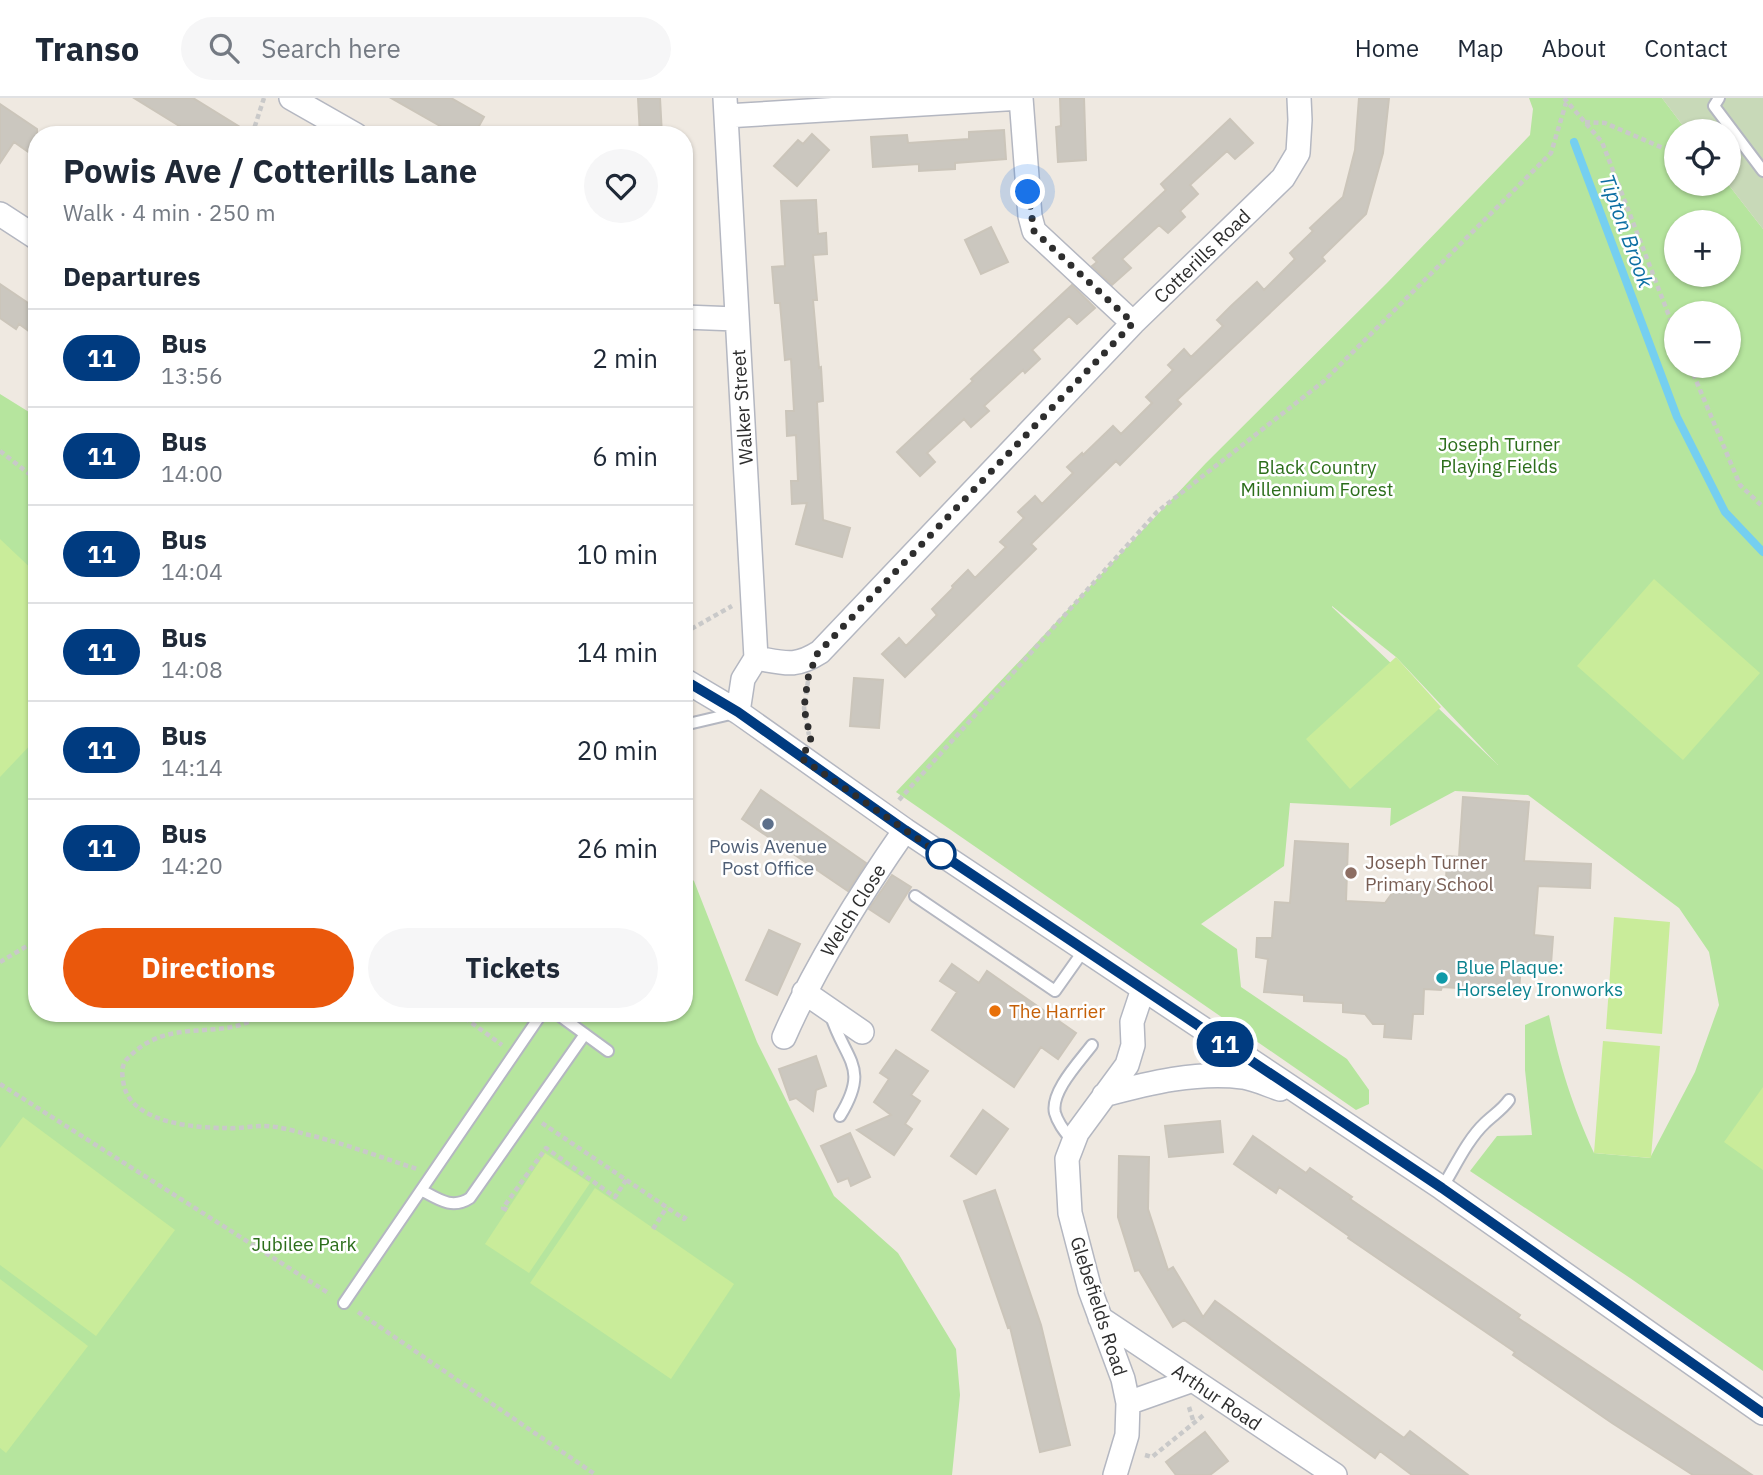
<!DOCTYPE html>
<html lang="en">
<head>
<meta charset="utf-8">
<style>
  :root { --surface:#fff; --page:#f6f6f7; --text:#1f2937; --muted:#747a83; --line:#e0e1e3; --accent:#ea580c }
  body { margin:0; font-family:"IBM Plex Sans",sans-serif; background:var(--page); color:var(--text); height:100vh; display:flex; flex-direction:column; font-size:26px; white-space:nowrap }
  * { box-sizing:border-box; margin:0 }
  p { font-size:23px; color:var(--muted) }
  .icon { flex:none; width:38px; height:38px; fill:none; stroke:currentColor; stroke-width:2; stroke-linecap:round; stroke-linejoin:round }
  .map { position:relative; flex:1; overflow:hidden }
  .drawer { position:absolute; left:28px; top:28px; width:665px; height:896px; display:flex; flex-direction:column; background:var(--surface); border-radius:28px; box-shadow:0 2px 5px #0004 }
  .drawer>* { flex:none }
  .badge { padding:0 14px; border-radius:23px; font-size:24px; line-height:46px }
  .tools { position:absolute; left:1664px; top:21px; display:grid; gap:14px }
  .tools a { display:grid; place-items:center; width:77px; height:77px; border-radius:50%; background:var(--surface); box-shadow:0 2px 5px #0004; font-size:35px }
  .you { position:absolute; width:35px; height:35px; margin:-18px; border:5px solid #fff; border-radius:50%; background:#1a73e8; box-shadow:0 0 0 10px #1a73e833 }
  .map>.badge { position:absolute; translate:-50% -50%; box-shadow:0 0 0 4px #fff }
  h2 { padding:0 35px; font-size:26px; line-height:63px }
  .round { display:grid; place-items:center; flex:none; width:74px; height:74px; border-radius:37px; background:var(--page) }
  .headline { display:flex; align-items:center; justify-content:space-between; height:119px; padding:0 35px }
  h1 { font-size:33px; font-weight:700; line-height:52px }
  .button { display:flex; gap:14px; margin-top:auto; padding:14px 35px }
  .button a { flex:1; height:80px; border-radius:42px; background:var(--accent); color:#fff; font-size:28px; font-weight:700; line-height:80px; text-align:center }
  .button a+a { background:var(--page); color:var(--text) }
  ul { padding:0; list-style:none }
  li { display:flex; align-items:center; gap:21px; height:98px; padding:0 35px; border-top:2px solid var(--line) }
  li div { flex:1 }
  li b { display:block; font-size:26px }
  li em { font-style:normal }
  li .badge { min-width:77px; font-weight:700; text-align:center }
  header { display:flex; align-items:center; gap:42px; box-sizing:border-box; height:98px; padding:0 35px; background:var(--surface); border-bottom:2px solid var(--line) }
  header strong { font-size:33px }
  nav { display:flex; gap:38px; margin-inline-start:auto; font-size:24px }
  .search { width:490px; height:63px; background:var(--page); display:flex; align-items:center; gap:18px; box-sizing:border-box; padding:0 24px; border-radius:38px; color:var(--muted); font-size:26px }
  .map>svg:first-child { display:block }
  .green { fill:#b6e59e; fill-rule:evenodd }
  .cemetery { fill:#c8d9b8 }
  .pitch { fill:#c9ec9a }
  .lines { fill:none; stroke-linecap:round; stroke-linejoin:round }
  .stream { stroke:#75cff0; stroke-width:8 }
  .building { fill:#cbc7bf; stroke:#cbc5ba; stroke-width:2 }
  .lane-casing { stroke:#b4b7c1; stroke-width:14 }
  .street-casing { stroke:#b4b7c1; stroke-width:26 }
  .path { stroke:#c9c9c9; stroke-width:4.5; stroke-dasharray:5 3.5; stroke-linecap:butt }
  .lane { stroke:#fff; stroke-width:10 }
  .street { stroke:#fff; stroke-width:23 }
  .line-casing { stroke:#fff; stroke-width:16 }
  .line { stroke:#003b80; stroke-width:10 }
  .walk { stroke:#2e2e2e; stroke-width:7; stroke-dasharray:0 12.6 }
  .service-dot { fill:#5c6f8a; stroke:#fff; stroke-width:2.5 }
  .stop-dot { fill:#fff; stroke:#003b80; stroke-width:3.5 }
  .education-dot { fill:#8d6e63; stroke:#fff; stroke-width:2.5 }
  .culture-dot { fill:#0f9aa8; stroke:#fff; stroke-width:2.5 }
  .food-dot { fill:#e8710a; stroke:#fff; stroke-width:2.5 }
  .labels { text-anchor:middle; stroke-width:5; stroke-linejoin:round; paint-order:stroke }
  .street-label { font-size:19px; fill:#2e2e2e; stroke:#fff }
  .park-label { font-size:19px; fill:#2c6e1b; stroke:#fff }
  .service-label { font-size:19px; fill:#4e5e75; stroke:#fff }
  .education-label { font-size:19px; fill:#785e54; stroke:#fff; text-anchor:start }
  .culture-label { font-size:19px; fill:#0d838f; stroke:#fff; text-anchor:start }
  .food-label { font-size:19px; fill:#c56008; stroke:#fff; text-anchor:start }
  .water-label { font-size:21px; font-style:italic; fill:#0d6fa3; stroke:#fff }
</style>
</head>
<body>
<header>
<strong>Transo</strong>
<div class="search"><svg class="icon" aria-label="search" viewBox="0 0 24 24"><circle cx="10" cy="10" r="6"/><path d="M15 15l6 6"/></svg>Search here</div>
<nav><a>Home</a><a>Map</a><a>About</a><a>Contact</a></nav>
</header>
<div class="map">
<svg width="1763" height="1377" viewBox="0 0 1763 1377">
  <rect width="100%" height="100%" fill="#efe9e1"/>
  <path class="green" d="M1529 0H1662L1687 33H1676V86H1728L1763 131V1273L1630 1180 1470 1073 1497 1038 1532 1037 1525 972V927L1549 917C1560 968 1572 1007 1594 1055L1650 1060 1695 974 1719 907 1709 854 1679 810 1528 697 1455 693 1390 728 1391 710 1290 705 1284 768 1201 826 1237 851 1241 889 1347 961 1369 992V1006L1356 1012 896 694 1206 365 1387 185 1530 37 1533 11ZM1676 124H1729V177H1676ZM1676 215H1729V268H1676ZM1332 508 1396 559 1498 667 1332 509Z
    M0 296 37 319V915H684V773L694 783 757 944 834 1098 898 1155 956 1251 960 1297 952 1377H0Z"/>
  <path class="cemetery" d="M1662 0H1763V131L1728 86 1729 33H1687Z"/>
  <path class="pitch" d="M0 441 37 476V640L0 679Z
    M1654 481 1760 575 1683 662 1577 568Z
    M1396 559 1441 609 1350 691 1306 641Z
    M1614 819 1670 824 1662 936 1606 931Z
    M1603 943 1660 948 1651 1060 1594 1055Z
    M1763 989V1072L1724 1044Z
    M23 1019 175 1132 96 1238 0 1167V1050Z
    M545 1055 590 1085 529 1175 485 1146Z
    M595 1090 734 1186 671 1281 530 1185Z
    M0 1181 88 1248 6 1355 0 1350Z"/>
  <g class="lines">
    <path class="stream" d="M1574 44 1677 319 1725 414 1763 454"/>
  </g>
  <path class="building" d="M134 0H193L253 37H194Z
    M391 0H451L484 19 474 37H456Z
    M638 0H660L662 37H640Z
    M1060 0H1084L1086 62 1058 64 1056 29 1061 28Z
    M1359 0H1389L1383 55 1366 116 1322 159 1325 163 1177 302 1181 306 1120 367 1116 363 1031 446 1036 451 905 579 882 556 899 540 906 548 937 517 932 511 953 490 952 488 968 472 975 480 1006 449 1000 444 1024 420 1018 414 1035 398 1042 406 1073 375 1067 369 1082 355 1083 357 1113 328 1121 336 1152 305 1146 299 1173 272 1168 267 1184 251 1191 259 1223 228 1217 222 1231 208 1257 184 1264 192 1295 161 1290 155 1313 133 1310 130 1343 99 1355 52Z
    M0 6 37 31V60L14 44 0 65Z
    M1230 21 1253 45 1235 61 1227 53 1190 87 1198 96 1180 113 1185 119 1168 135 1159 127 1122 161 1131 170 1112 187 1092 168 1097 164 1093 160 1166 92 1161 86Z
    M1004 32 1006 61 955 65V71L919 73V66L873 69 871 39 907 37 908 45 969 41V34Z
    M812 36 829 52 797 88 774 68 798 42 803 46Z
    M816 102 818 136 826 135 827 156 813 157 817 202H813L819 270 821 269 823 303 817 304 823 422 850 430 842 459 796 446 807 405 792 406 791 383H798L796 337 787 338 786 313H794L791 261 785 262 780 205H775L772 169 785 168 781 103Z
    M991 129 1008 164 981 176 965 142Z
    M0 186 37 211V239L19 226 16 231 0 220Z
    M1072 187 1095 210 1077 226 1069 218 1032 252 1040 261 1025 275 1023 272 984 308 989 313 971 329 964 321 927 355 935 364 920 378 897 354 973 283 971 281Z
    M854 580 883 582 879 630 850 628Z
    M761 692 866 765 848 793 742 721Z
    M1463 699 1529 704 1524 763 1591 766 1590 790 1538 788 1534 837 1553 839 1551 866 1521 864 1519 894 1442 889 1441 892 1424 891 1423 916H1413L1411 941 1384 939 1385 926H1373L1365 916 1343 914V905L1304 903V897L1264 894 1268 861 1256 859 1257 840H1272L1275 804 1290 805 1295 743 1348 746 1346 803 1385 805 1396 790 1406 782 1446 784 1447 758 1459 759Z
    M892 777 911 789 889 824 869 811Z
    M769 832 800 846 777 897 746 882Z
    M952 866 979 885 987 873 1076 935 1058 961 1041 949 1014 989 932 932 957 894 940 883Z
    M896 952 928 973 911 997 920 1003 905 1026 912 1031 894 1057 857 1032 891 1017 874 1004 889 981 880 975Z
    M816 958 826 988 816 992 813 1013 796 1000 790 1002 779 971Z
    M983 1012 1008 1031 976 1076 951 1058Z
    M1220 1023 1223 1054 1169 1059 1165 1028Z
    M850 1035 870 1079 851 1088 848 1080 838 1084 821 1048Z
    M1253 1038 1306 1075 1310 1070 1352 1099 1350 1101 1520 1217 1518 1220 1752 1377H1693L1612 1325 1513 1257 1515 1254 1348 1140 1349 1138 1279 1089 1276 1095 1234 1066Z
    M1119 1058 1149 1059 1148 1111 1168 1172 1173 1169 1203 1219 1215 1203 1404 1340 1410 1333 1468 1377H1412L1380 1353 1375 1360 1184 1222 1173 1229 1139 1172 1135 1173 1118 1119Z
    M995 1092 1041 1227 1070 1347 1040 1354 1010 1229 1008 1230 964 1103Z
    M1205 1334 1228 1363 1210 1377H1176L1166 1364Z"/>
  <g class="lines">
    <g class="lane-casing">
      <path id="lane" d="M1719 0 1714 8 1763 73
        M684 627 735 615
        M915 798 1055 893 1084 852
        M556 915 608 953
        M831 918C846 964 870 969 840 1018
        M1073 1044C1066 1035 1058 1026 1055 1015 1050 994 1080 963 1092 947
        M1442 1090C1455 1069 1467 1042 1485 1025 1493 1017 1502 1012 1509 1002
        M421 1092C438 1101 452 1112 470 1100L585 936
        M344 1205 542 915"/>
    </g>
    <g class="street-casing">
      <path id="street" d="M291 0 356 37
        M725 0 756 560 743 581 738 614
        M726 18 1021 0 1030 118 1034 133 1133 225
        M0 116 37 140
        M684 219 736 221
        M756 560C785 565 795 570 820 554L1133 225 1283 80 1298 55 1300 22 1299 0
        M684 582 738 614 905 732 1442 1090 1763 1315
        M804 894 862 934
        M784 939C816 866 859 798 905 732
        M1104 997C1149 985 1197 973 1243 979 1255 981 1268 987 1280 991
        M1100 1220 1335 1377
        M1128 1305 1193 1282
        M1115 1377 1127 1337 1128 1305 1123 1281 1090 1192 1070 1115 1067 1061 1077 1035 1127 967 1133 947 1132 924 1143 891"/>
    </g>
    <path class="path" d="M1564 0 1602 44 1676 236
      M1585 24 1605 25 1663 50H1676
      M252 37 264 0
      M1690 268 1740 387 1763 409
      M0 353 37 382
      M684 535 732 508
      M808 583 804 610 809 637
      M899 702 1157 414 1324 283 1551 55 1566 5
      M0 864 37 842
      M263 915C225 946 170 916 129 959 120 967 122 977 124 988 133 1025 195 1030 226 1030 238 1031 251 1028 263 1028 276 1028 292 1032 305 1036 343 1045 380 1059 417 1071
      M458 915 502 947
      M0 986 330 1196
      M542 1025 684 1121 688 1115
      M507 1112 503 1110 546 1050 615 1099 626 1082
      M653 1131 667 1109
      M358 1214 596 1377
      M1189 1309 1194 1325
      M1145 1357 1152 1359 1205 1316"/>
    <use href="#lane" class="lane"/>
    <use href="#street" class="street"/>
  </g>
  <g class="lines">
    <g class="line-casing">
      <path id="line" d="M684 582 738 614 905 732 1442 1090 1763 1315"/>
    </g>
    <use href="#line" class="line"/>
    <path class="walk" d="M941 756 950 763 801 660 811 643 804 610 808 580 817 556 1133 225 1034 133 1028 94"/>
  </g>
  <circle class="service-dot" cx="768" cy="726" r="7"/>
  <circle class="stop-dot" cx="941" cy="756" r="14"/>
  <circle class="education-dot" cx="1351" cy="775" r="7"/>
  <circle class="culture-dot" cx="1442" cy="880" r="7"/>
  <circle class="food-dot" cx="995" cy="913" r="7"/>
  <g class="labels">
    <g class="street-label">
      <text transform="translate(1202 158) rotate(-44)" y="7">Cotterills Road</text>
      <text transform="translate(742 309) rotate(-94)" y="7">Walker Street</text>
      <text transform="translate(853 812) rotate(-58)" y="7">Welch Close</text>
      <text transform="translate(1099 1208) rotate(72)" y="7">Glebefields Road</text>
      <text transform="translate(1217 1299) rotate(34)" y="7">Arthur Road</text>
    </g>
    <g class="park-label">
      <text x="1499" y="353">Joseph Turner<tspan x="1499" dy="22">Playing Fields</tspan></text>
      <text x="1317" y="376">Black Country<tspan x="1317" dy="22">Millennium Forest</tspan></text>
      <text x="304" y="1153">Jubilee Park</text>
    </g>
    <g class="service-label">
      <text x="768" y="755">Powis Avenue<tspan x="768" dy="22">Post Office</tspan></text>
    </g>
    <g class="education-label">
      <text x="1365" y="771">Joseph Turner<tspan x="1365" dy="22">Primary School</tspan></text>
    </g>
    <g class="culture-label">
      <text x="1456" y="876">Blue Plaque:<tspan x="1456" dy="22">Horseley Ironworks</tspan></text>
    </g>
    <g class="food-label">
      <text x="1009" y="920">The Harrier</text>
    </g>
    <g class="water-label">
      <text transform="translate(1626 133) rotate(70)" y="7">Tipton Brook</text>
    </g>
  </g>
</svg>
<div class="tools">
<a><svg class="icon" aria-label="locate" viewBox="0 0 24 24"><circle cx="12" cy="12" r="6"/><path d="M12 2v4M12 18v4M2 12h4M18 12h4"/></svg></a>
<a>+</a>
<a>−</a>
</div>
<div class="you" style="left:1028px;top:94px"></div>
<b class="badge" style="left:1225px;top:946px;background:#003b80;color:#fff">11</b>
<section class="drawer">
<div class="headline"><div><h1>Powis Ave / Cotterills Lane</h1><p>Walk · 4 min · 250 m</p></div><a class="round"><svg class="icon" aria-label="heart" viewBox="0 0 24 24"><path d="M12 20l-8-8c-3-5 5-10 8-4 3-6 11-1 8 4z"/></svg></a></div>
<h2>Departures</h2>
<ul>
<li><span class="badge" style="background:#003b80;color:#fff">11</span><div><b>Bus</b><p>13:56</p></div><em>2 min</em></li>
<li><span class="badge" style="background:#003b80;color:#fff">11</span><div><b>Bus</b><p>14:00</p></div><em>6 min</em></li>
<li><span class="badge" style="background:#003b80;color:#fff">11</span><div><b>Bus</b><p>14:04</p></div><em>10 min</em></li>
<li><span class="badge" style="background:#003b80;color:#fff">11</span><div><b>Bus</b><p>14:08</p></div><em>14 min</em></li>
<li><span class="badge" style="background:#003b80;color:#fff">11</span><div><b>Bus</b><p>14:14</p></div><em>20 min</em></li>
<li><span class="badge" style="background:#003b80;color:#fff">11</span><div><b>Bus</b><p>14:20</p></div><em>26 min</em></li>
</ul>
<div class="button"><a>Directions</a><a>Tickets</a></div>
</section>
</div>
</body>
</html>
